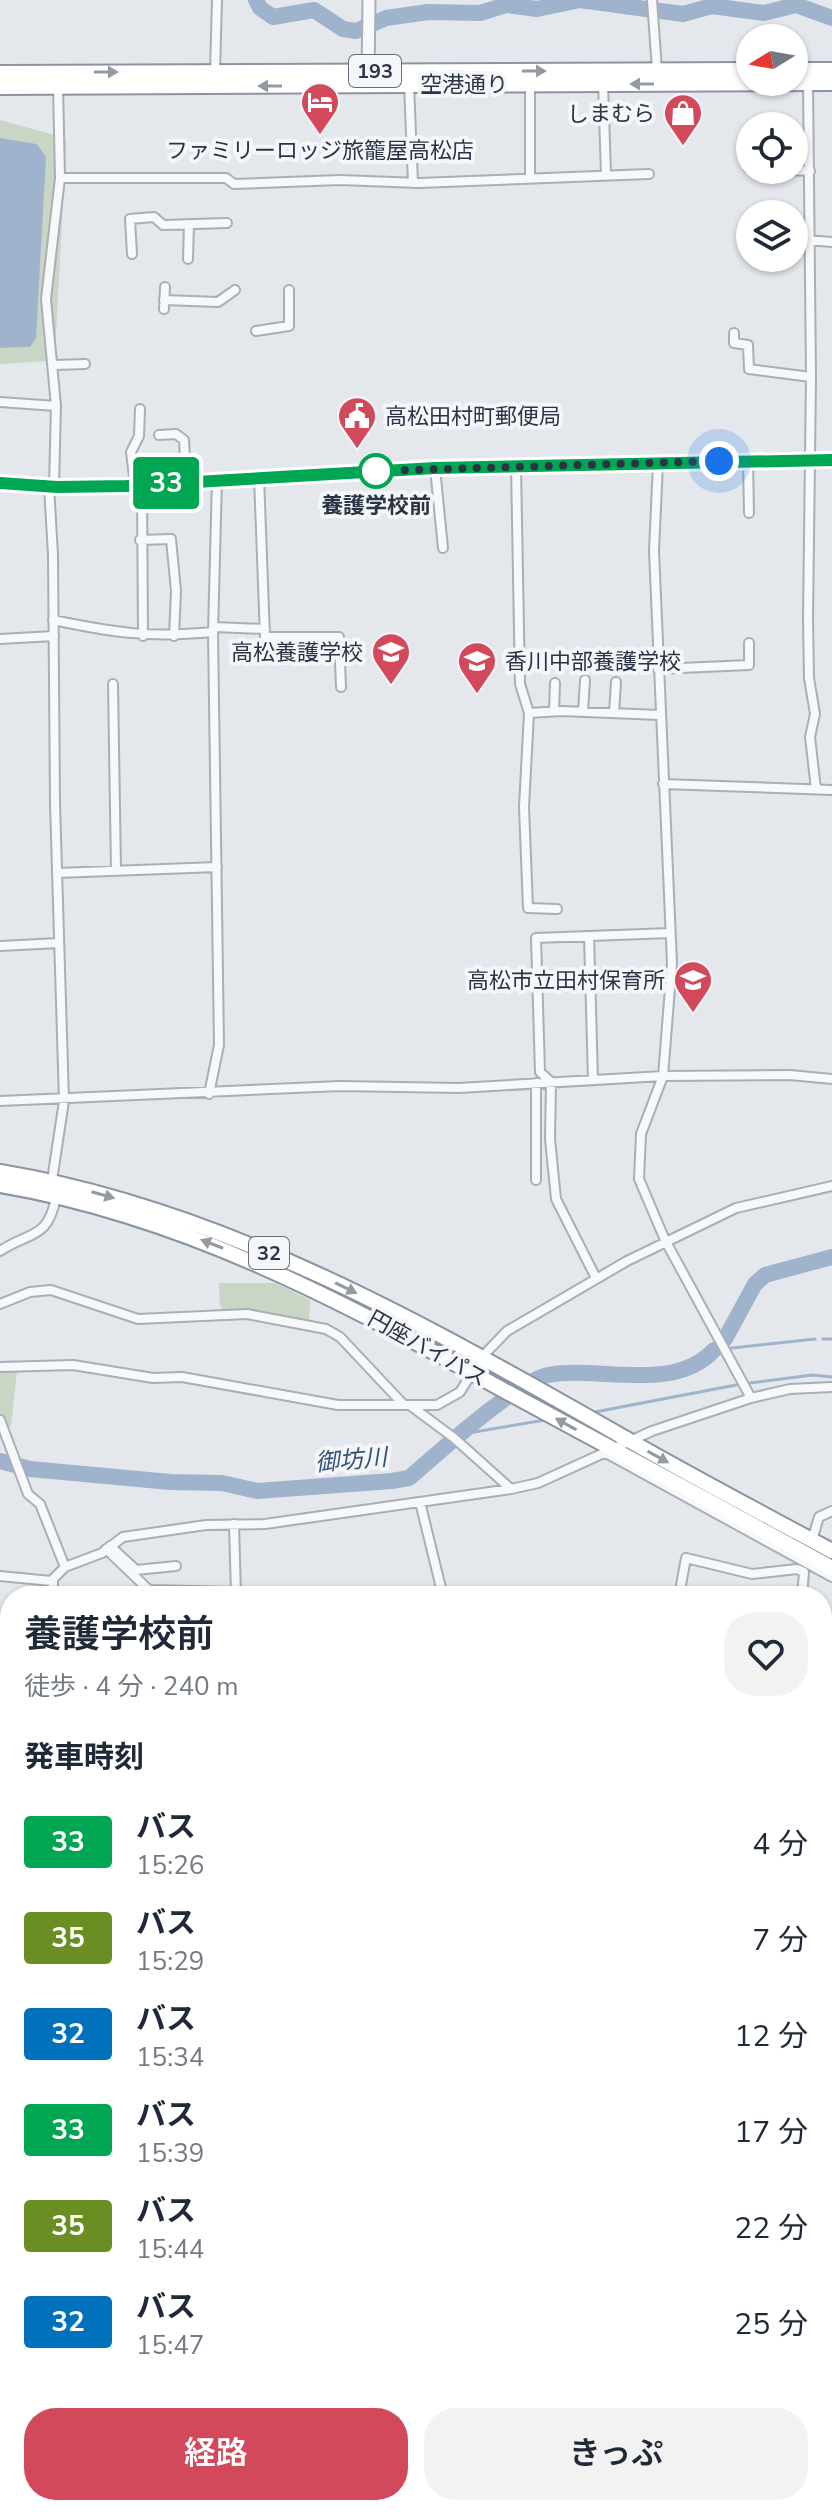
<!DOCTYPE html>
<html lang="ja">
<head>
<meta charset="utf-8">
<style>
  :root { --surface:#fff; --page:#f2f2f3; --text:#1f2937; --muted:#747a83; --accent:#d1495b }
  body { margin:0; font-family:"Nunito Sans","Noto Sans JP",sans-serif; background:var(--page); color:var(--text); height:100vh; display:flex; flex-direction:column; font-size:30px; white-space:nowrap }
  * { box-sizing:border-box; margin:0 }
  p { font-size:26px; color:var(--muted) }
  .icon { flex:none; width:44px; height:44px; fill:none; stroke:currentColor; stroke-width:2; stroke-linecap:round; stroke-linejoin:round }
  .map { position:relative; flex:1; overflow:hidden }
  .details { position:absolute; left:0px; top:1586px; width:832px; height:930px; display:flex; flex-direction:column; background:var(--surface); border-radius:32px 32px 0 0; box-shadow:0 2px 6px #0004 }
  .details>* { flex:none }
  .badge { padding:0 16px; border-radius:6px; font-size:28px; line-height:52px }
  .needle { width:52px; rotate:259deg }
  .buttons { position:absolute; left:736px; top:24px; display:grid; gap:16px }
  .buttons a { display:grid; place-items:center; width:72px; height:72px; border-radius:50%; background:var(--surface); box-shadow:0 2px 6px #0004; font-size:40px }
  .you { position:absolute; width:40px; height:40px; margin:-20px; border:6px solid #fff; border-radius:50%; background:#1a73e8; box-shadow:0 0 0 12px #1a73e833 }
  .map>.badge { position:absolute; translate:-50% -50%; box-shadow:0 0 0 4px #fff }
  h2 { padding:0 24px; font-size:30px; line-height:72px }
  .round { display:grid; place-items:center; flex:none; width:84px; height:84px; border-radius:32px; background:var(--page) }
  .overview { display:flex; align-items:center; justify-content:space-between; height:136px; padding:0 24px }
  h1 { font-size:38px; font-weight:600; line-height:60px }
  .action { display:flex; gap:16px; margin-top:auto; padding:16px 24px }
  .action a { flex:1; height:92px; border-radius:32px; background:var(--accent); color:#fff; font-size:32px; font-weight:600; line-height:92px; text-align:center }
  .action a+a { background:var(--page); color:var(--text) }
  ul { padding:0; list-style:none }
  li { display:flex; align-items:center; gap:24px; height:96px; padding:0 24px }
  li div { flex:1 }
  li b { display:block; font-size:30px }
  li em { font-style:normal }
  li .badge { min-width:88px; font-weight:700; text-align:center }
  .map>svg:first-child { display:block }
  .green { fill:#c9d6c5 }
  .water { fill:#9fb4cc }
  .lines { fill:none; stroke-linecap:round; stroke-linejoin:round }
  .stream { stroke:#9fb4cc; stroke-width:3 }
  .river { stroke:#9fb4cc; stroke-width:16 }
  .minor-casing { stroke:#a9aeb7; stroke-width:12 }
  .tertiary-casing { stroke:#a9aeb7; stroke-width:15 }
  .secondary-casing { stroke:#a9aeb7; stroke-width:16 }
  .trunk-casing { stroke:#8b94a3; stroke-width:18 }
  .motorway-casing { stroke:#8b94a3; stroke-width:20 }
  .minor { stroke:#f7f8fa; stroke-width:8 }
  .tertiary { stroke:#f7f8fa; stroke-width:11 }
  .secondary { stroke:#fff; stroke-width:12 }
  .trunk { stroke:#fff; stroke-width:14 }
  .motorway { stroke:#fff; stroke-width:16 }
  .oneway { fill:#959aa2 }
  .line-casing { stroke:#fff; stroke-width:18 }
  .line { stroke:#00a651; stroke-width:12 }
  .walk { stroke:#2b3445; stroke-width:8; stroke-dasharray:0 14.4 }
  .stop-dot { fill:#fff; stroke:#00a651; stroke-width:4 }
  .labels { text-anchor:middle; stroke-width:8; stroke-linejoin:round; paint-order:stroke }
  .shield { fill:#f4f6f9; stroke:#676e7b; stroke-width:2 }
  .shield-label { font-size:20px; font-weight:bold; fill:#2b3445 }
  .street-label { font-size:22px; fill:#2b3445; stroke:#f4f6f9 }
  .poi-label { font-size:22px; fill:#2b3445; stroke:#f4f6f9; text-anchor:end }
  .stop-label { font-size:22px; font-weight:bold; fill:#2b3445; stroke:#f4f6f9 }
  .water-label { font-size:24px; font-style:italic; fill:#34527a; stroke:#f4f6f9 }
</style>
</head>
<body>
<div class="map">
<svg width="832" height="2515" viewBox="0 0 832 2515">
  <rect width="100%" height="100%" fill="#e4e7ec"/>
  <path class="green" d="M0 120 65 138 66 143 55 354 48 361 0 364V348L30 347 37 144 0 138Z
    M219 1283H275L310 1300 309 1321 260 1311H224L220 1305Z
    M17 1370 11 1427H6L0 1413V1371Z"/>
  <path class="water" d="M0 138 37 144 46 157 36 338 30 347 0 348Z"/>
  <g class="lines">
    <path class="stream" d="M823 1339H832
      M714 1350 815 1339
      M750 1383 812 1375 832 1377
      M595 1412 736 1385
      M462 1434 545 1420
      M6 1851H10"/>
    <path class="river" d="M256 0 260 8 273 17 314 10 343 29 356 31 386 18 428 12 480 13 506 5 537 9 580 0 683 14 712 6 764 13 796 5 832 18
      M725 1339 755 1284 765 1275 832 1257
      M0 1461 30 1469 170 1482 222 1483 257 1491 392 1481 409 1478C436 1455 517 1381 548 1375 598 1365 673 1394 714 1350"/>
    <g class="minor-casing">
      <path id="minor" d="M652 0 657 70
        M215 72 217 0
        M808 83 811 377 808 619 809 678 815 714 810 737 816 789
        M409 84 413 183
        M530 84V177
        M603 84 606 174
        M749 168H750
        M787 170 810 171
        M60 178H226L234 184 340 180 419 183 649 174
        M794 239 832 242
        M132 254 130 219 154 217 163 225 227 223
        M188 259 189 224
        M164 300 218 302 235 290
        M164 309 165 287
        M256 331 289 326V290
        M734 333V343L748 345 749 369 811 377
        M54 365 85 364
        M0 402 56 406
        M159 435 176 434 184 440 186 482
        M748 460 749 513
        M658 463 654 551 672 963 663 1076 641 1134 639 1179 665 1240 751 1398
        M516 466 520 684 529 713 524 807 528 908 557 909
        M435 468 443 548
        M259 477 265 637H339L341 687
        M135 485 131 452 139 436 140 409
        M142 485 143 636
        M49 486 53 555 55 803 64 1101 51 1187
        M54 487 56 406 46 299 60 178 58 85
        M140 540 171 539 176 591 174 636
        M53 620C116 633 149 638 213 632
        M214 627 265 629
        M0 639 54 636
        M658 669 749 665V643
        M113 684 116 870
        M554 711 555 683
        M583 712 585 680
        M529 713 561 711 660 715
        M614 713 616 682
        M663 784 832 790
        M57 873 217 867
        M589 936 593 1080
        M0 946 59 943
        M209 1094 219 1045 213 632 217 480
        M0 1101 340 1086 459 1088 663 1076 790 1075 832 1079
        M536 1180V1083
        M0 1251C30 1231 48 1240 56 1197
        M596 1278 556 1199 550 1139 551 1082 540 1072 536 938 670 933
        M0 1304 30 1292 51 1290 138 1319 247 1314 326 1329 340 1337 403 1404
        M0 1367 73 1365 153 1378 182 1377 338 1405H437L460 1392 481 1358 507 1331 627 1261 736 1208 832 1186
        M411 1406 454 1438 511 1489
        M0 1420 28 1494 40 1504 65 1567
        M604 1452 832 1577
        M420 1502 443 1596
        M234 1524 236 1595
        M812 1540 819 1517 832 1511
        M110 1546 136 1570 176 1566
        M106 1549 149 1590 235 1592
        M0 1576 51 1581 65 1567 102 1553 123 1537 206 1525 265 1524 511 1489 538 1483 652 1431 751 1398 790 1389 832 1387
        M53 1580V1596
        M679 1596 686 1558 752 1574 797 1569 804 1572 802 1596
        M0 1644H10
        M822 1678 832 1673
        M0 1835V1827H10
        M0 1890 10 1893
        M822 1974H832
        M822 2420H832
        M72 2506 78 2515
        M807 2506V2515
        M0 2511 3 2515
        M500 2515 501 2506
        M662 2515V2506"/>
    </g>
    <g class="tertiary-casing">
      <path id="tertiary" d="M368 79 369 0
        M352 2506V2515"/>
    </g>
    <g class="secondary-casing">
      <path id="secondary" d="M0 483 57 487 127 486 435 468 832 460
        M0 2394 10 2404
        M396 2506 437 2515"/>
    </g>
    <g class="trunk-casing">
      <path id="trunk" d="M794 70H832
        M0 73 750 70
        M0 87 832 83
        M0 1172C228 1210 432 1328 630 1441 697 1479 765 1515 832 1551
        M0 1185C185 1216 345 1303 507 1392 615 1450 724 1509 832 1568
        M0 2175 10 2190"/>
    </g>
    <g class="motorway-casing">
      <path id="motorway" d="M0 2136 10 2151
        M0 2161 10 2175
        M238 2506 245 2515
        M254 2506 260 2515"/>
    </g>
    <use href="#minor" class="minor"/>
    <use href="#tertiary" class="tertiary"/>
    <use href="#secondary" class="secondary"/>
    <use href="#trunk" class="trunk"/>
    <use href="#motorway" class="motorway"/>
  </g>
  <defs><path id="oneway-solid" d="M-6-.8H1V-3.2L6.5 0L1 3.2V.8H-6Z" transform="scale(2)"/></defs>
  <g class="oneway">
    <use href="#oneway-solid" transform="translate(534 71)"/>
    <use href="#oneway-solid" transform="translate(106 72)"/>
    <use href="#oneway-solid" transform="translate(642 84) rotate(180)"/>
    <use href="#oneway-solid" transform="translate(270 86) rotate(180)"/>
    <use href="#oneway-solid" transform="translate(103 1195) rotate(16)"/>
    <use href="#oneway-solid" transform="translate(212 1244) rotate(-159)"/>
    <use href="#oneway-solid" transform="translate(346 1288) rotate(26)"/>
    <use href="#oneway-solid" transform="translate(566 1424) rotate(-151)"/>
    <use href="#oneway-solid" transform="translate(658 1457) rotate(29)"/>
  </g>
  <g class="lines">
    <g class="line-casing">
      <path id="line" d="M0 483 57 487 127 486 435 468 832 460"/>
    </g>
    <use href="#line" class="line"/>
    <path class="walk" d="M376 471 719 461"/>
  </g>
  <defs>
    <g id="hotel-pin" transform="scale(2)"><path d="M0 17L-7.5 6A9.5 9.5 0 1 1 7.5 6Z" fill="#d1495b" stroke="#f4f6f9"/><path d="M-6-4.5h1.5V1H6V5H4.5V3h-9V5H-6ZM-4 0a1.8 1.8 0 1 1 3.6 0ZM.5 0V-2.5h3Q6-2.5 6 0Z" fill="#fff"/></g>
    <g id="shop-pin" transform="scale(2)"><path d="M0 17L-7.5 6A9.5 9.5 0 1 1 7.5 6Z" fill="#d1495b" stroke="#f4f6f9"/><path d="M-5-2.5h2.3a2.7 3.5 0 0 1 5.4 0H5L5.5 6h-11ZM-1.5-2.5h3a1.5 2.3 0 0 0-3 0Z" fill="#fff"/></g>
    <g id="civic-pin" transform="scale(2)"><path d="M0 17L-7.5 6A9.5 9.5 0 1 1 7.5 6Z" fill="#d1495b" stroke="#f4f6f9"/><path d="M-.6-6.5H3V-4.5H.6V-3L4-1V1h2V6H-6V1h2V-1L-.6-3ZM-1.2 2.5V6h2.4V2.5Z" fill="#fff"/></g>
    <g id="school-pin" transform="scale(2)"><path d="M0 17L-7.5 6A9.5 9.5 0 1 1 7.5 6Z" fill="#d1495b" stroke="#f4f6f9"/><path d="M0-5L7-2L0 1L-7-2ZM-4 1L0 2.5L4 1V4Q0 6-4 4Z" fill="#fff"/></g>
  </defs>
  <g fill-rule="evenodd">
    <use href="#hotel-pin" x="320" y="102"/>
    <use href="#shop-pin" x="683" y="113"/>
    <use href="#civic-pin" x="357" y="416"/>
    <use href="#school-pin" x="391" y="652"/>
    <use href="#school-pin" x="477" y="661"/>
    <use href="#school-pin" x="693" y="980"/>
  </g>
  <circle class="stop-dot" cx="376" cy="471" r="16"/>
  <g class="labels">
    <g class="shield">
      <rect x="349" y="55" width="52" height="32" rx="6"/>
      <rect x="249" y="1237" width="40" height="32" rx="6"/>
    </g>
    <g class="shield-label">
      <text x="375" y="78">193</text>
      <text x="269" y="1260">32</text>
    </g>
    <g class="street-label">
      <text x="464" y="92">空港通り</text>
      <text transform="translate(428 1348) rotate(29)" y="8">円座バイパス</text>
    </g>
    <g class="poi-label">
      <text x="655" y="121">しまむら</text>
      <text x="320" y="158" text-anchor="middle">ファミリーロッジ旅籠屋高松店</text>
      <text x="385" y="424" text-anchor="start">高松田村町郵便局</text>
      <text x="363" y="660">高松養護学校</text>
      <text x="505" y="669" text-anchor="start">香川中部養護学校</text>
      <text x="665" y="988">高松市立田村保育所</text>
    </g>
    <g class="stop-label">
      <text x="376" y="513">養護学校前</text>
    </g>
    <g class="water-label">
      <text transform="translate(351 1460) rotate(-5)" y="8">御坊川</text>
    </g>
  </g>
</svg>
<div class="buttons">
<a><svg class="needle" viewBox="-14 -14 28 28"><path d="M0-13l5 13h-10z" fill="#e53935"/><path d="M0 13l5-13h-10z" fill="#747a83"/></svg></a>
<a><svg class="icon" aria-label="locate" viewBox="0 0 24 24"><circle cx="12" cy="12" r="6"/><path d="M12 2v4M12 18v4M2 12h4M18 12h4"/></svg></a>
<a><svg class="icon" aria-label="layers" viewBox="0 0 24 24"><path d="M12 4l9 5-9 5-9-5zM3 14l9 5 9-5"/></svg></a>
</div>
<div class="you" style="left:719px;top:461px"></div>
<b class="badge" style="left:166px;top:483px;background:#00a651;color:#fff">33</b>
<section class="details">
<div class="overview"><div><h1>養護学校前</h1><p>徒歩 · 4 分 · 240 m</p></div><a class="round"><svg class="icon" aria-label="heart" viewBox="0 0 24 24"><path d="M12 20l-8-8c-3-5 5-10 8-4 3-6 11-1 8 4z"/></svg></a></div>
<h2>発車時刻</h2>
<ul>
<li><span class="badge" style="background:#00a651;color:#fff">33</span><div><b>バス</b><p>15:26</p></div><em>4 分</em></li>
<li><span class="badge" style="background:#6b8e23;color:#fff">35</span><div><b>バス</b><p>15:29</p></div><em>7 分</em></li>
<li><span class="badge" style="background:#0072bc;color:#fff">32</span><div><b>バス</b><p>15:34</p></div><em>12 分</em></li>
<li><span class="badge" style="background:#00a651;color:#fff">33</span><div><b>バス</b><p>15:39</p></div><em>17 分</em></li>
<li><span class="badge" style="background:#6b8e23;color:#fff">35</span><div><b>バス</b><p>15:44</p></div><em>22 分</em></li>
<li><span class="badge" style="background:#0072bc;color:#fff">32</span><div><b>バス</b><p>15:47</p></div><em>25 分</em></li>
</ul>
<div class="action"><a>経路</a><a>きっぷ</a></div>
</section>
</div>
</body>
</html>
